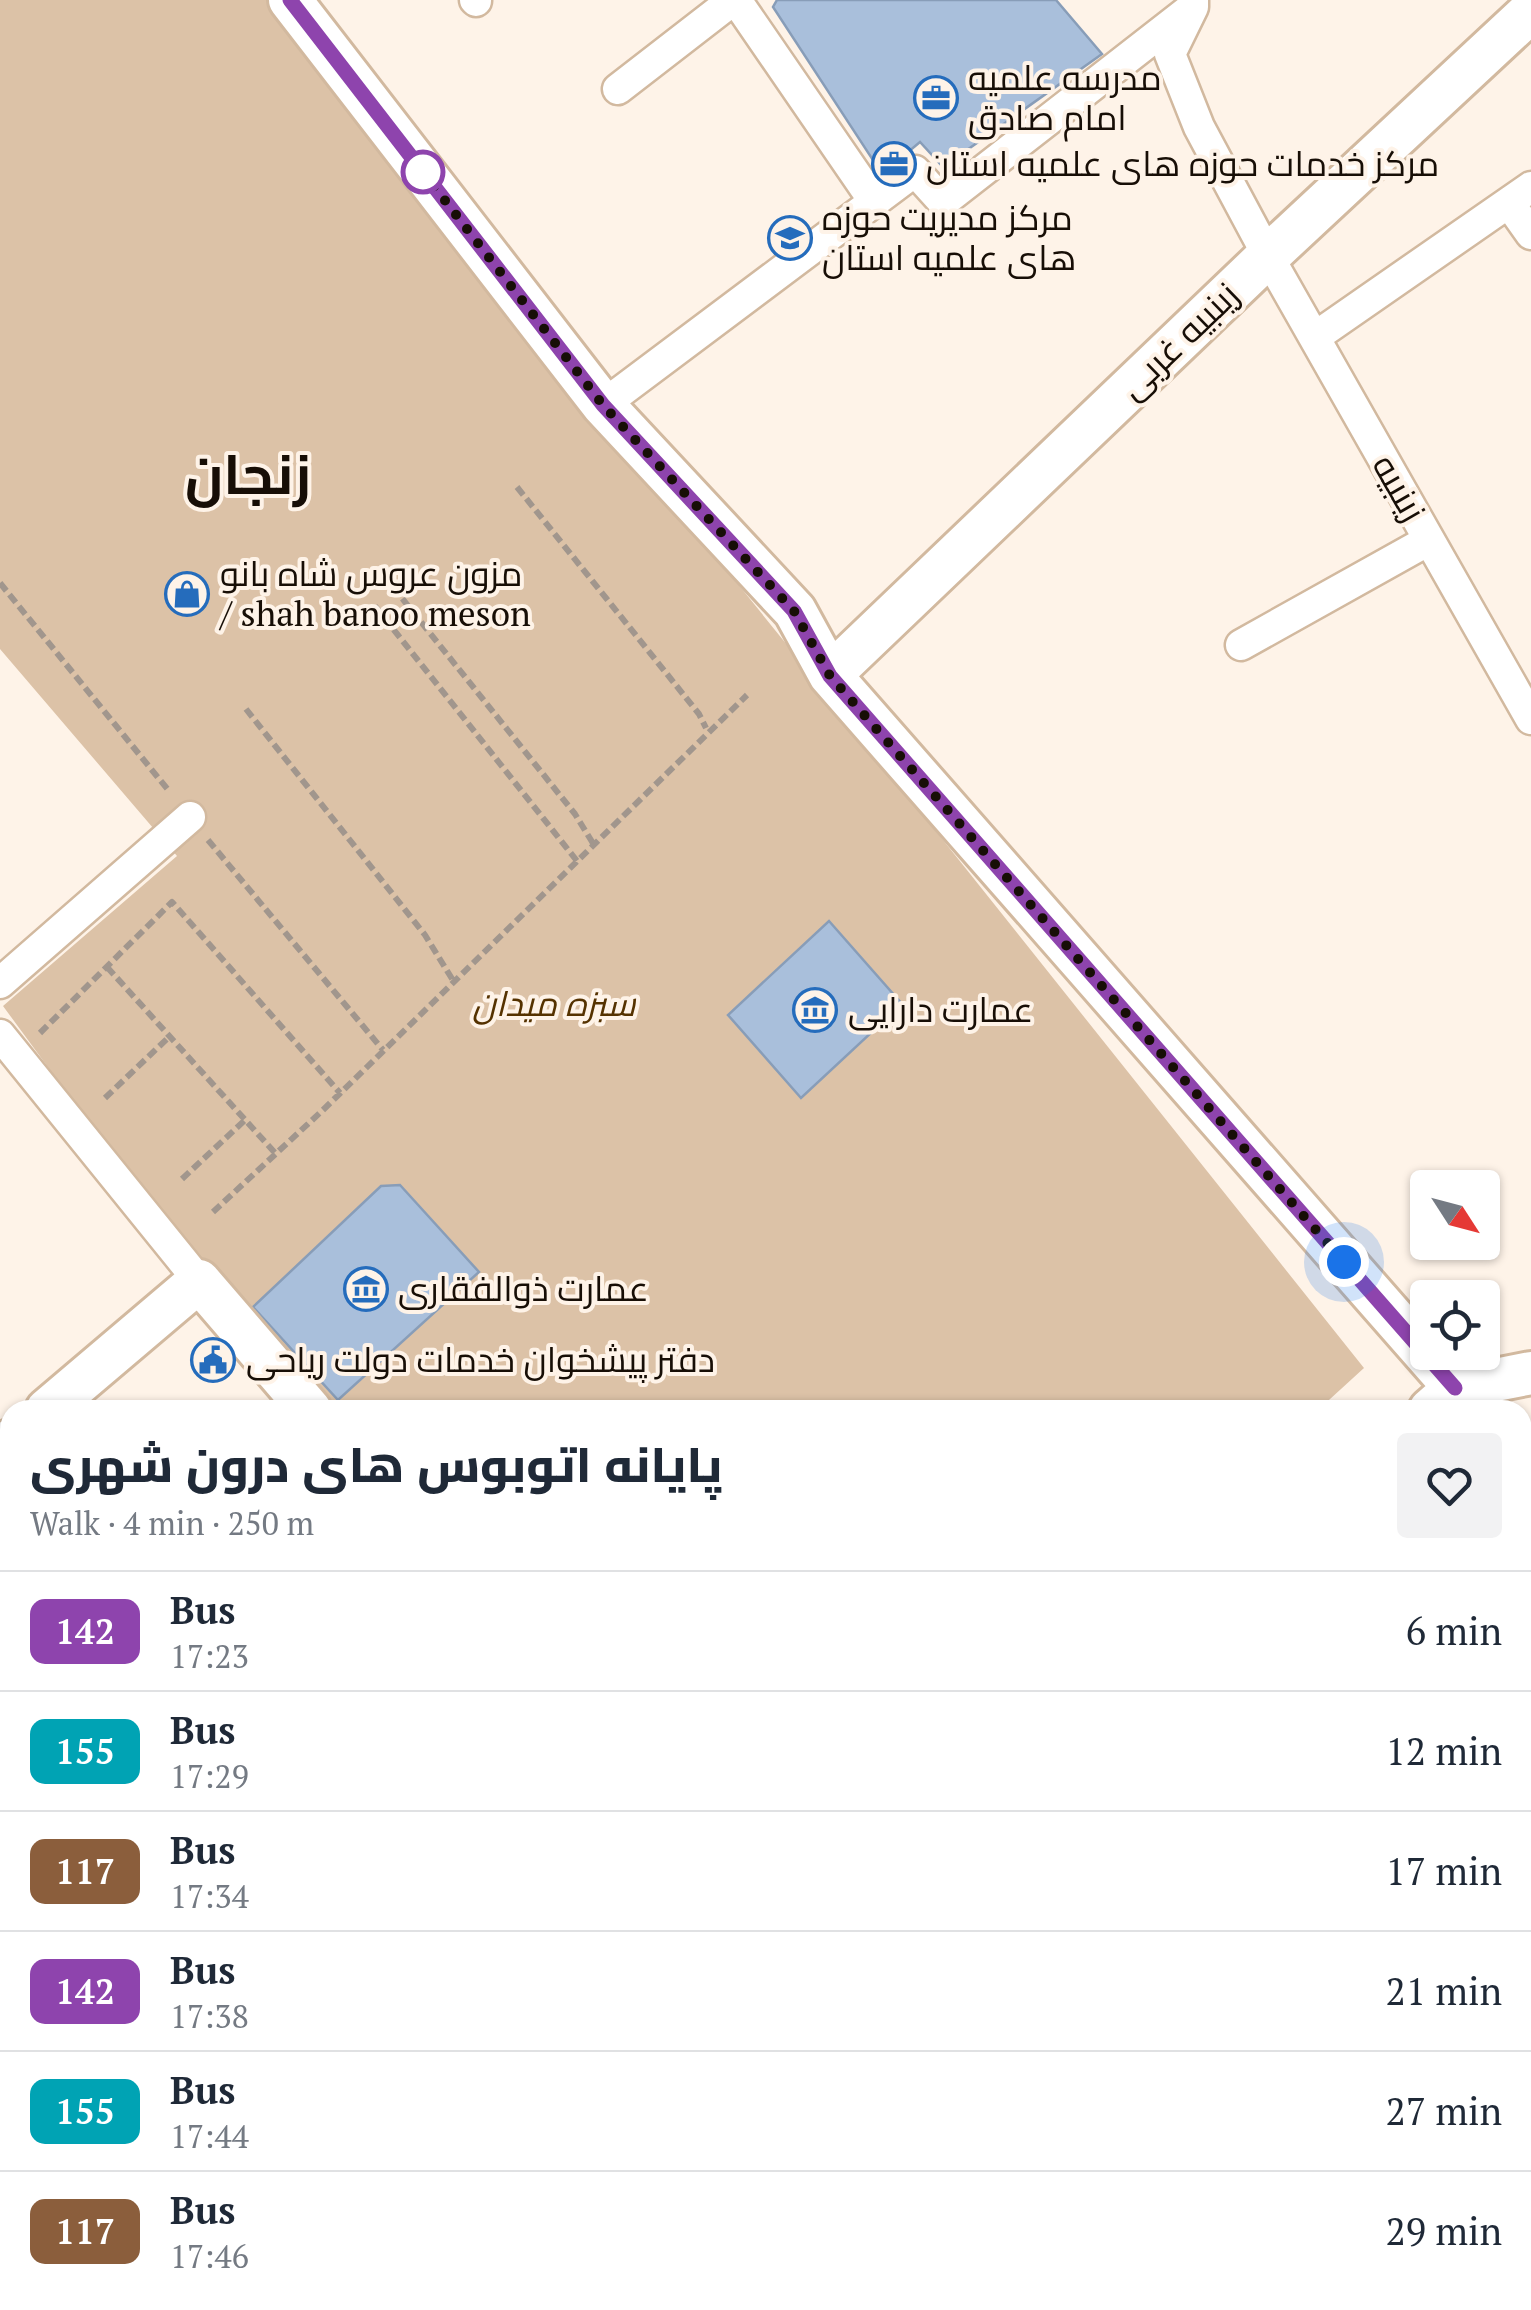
<!DOCTYPE html>
<html lang="en">
<head>
<meta charset="utf-8">
<style>
  :root { --surface:#fff; --page:#f2f2f3; --text:#1f2937; --muted:#747a83; --line:#e0e1e3 }
  body { margin:0; font-family:"PT Serif",Cairo,serif; background:var(--page); color:var(--text); height:100vh; display:flex; flex-direction:column; font-size:38px; white-space:nowrap }
  * { box-sizing:border-box; margin:0 }
  p { font-size:32px; color:var(--muted) }
  .icon { flex:none; width:55px; height:55px; fill:none; stroke:currentColor; stroke-width:2; stroke-linecap:round; stroke-linejoin:round }
  .map { position:relative; flex:1; overflow:hidden }
  .details { position:absolute; left:0px; top:1400px; width:1532px; height:910px; display:flex; flex-direction:column; background:var(--surface); border-radius:30px 30px 0 0; box-shadow:0 2px 8px #0004 }
  .details>* { flex:none }
  .badge { padding:0 20px; border-radius:15px; font-size:35px; line-height:65px }
  .needle { width:65px; rotate:126deg }
  .tools { position:absolute; left:1410px; top:1170px; display:grid; gap:20px }
  .tools a { display:grid; place-items:center; width:90px; height:90px; border-radius:10px; background:var(--surface); box-shadow:0 2px 8px #0004; font-size:50px }
  .you { position:absolute; width:50px; height:50px; margin:-25px; border:8px solid #fff; border-radius:50%; background:#1a73e8; box-shadow:0 0 0 15px #1a73e833 }
  .map>.badge { position:absolute; translate:-50% -50%; box-shadow:0 0 0 5px #fff }
  .round { display:grid; place-items:center; flex:none; width:105px; height:105px; border-radius:10px; background:var(--page) }
  .overview { display:flex; align-items:center; justify-content:space-between; height:170px; padding:0 30px }
  h1 { font-size:48px; font-weight:800; line-height:75px }
  ul { padding:0; list-style:none }
  li { display:flex; align-items:center; gap:30px; height:120px; padding:0 30px; border-top:2px solid var(--line) }
  li div { flex:1 }
  li b { display:block; font-size:38px }
  li em { font-style:normal }
  li .badge { min-width:110px; font-weight:700; text-align:center }
  .map>svg:first-child { display:block }
  .green { fill:#dcc2a7 }
  .building { fill:#a9bfdb; stroke:#889db8; stroke-width:2.5 }
  .lines { fill:none; stroke-linecap:round; stroke-linejoin:round }
  .street-casing { stroke:#d2b99f; stroke-width:35 }
  .secondary-casing { stroke:#d2b99f; stroke-width:48 }
  .path { stroke:#a1968d; stroke-width:6; stroke-dasharray:10 5; stroke-linecap:butt }
  .street { stroke:#fff; stroke-width:30 }
  .secondary { stroke:#fff; stroke-width:42 }
  .line-casing { stroke:#fff; stroke-width:22 }
  .line { stroke:#8e44ad; stroke-width:15 }
  .walk { stroke:#170e06; stroke-width:10; stroke-dasharray:0 18 }
  .stop-dot { fill:#fff; stroke:#8e44ad; stroke-width:5 }
  .labels { text-anchor:middle; stroke-width:8; stroke-linejoin:round; paint-order:stroke }
  .poi-label { font-size:35px; fill:#170e06; stroke:#fef3e8; text-anchor:start }
  .street-label { font-size:35px; fill:#170e06; stroke:#fef3e8 }
  .park-label { font-size:35px; font-style:italic; fill:#553200; stroke:#fef3e8 }
  .town-label { font-size:55px; font-weight:bold; fill:#170e06; stroke:#fef3e8 }
</style>
</head>
<body>
<div class="map">
<svg width="1531" height="2310" viewBox="0 0 1531 2310">
  <rect width="100%" height="100%" fill="#fef3e8"/>
  <path class="green" d="M0 0H266L813 677 1364 1368 1318 1410H321L211 1289 3 1006 177 856 0 649Z"/>
  <path class="building" d="M777 0H1056L1102 54 943 167 920 142 882 174 773 7Z
    M829 921 902 1004 801 1098 728 1015Z
    M400 1185 479 1272 338 1400 253 1307 381 1186Z"/>
  <g class="lines">
    <g class="street-casing">
      <path id="street" d="M475 0 476 1
        M736 0 874 201
        M1193 0V7L1170 54 1199 127 1268 256 1531 719
        M618 89 733 0
        M1509 203 1531 234
        M1315 337 1531 187
        M603 405 915 171 943 202 1188 11
        M1241 645 1429 540
        M0 983 190 817
        M0 1035 199 1281
        M1522 1474 1531 1485
        M0 1521 10 1533
        M0 2056 10 2069
        M1522 2182 1531 2176
        M184 2300 191 2310
        M462 2300 468 2310
        M1066 2300 1075 2310
        M1149 2310 1163 2300
        M1322 2310 1337 2300"/>
    </g>
    <g class="secondary-casing">
      <path id="secondary" d="M290 0 603 405 795 611 830 675 1455 1388
        M830 675 1268 256 1531 11
        M47 1410 199 1281 310 1410
        M1430 1410 1455 1388 1531 1373
        M0 1450 10 1441
        M1351 2300 1358 2310
        M310 2310 324 2300"/>
    </g>
    <path class="path" d="M517 487 699 714 706 728
      M0 583 169 791
      M393 587 575 814 594 845
      M375 606 577 861
      M246 709 425 935 454 982
      M208 840 383 1050
      M107 967 276 1154
      M40 1033 172 902 340 1093
      M105 1098 170 1036
      M182 1179 245 1120
      M213 1212 323 1110 747 695"/>
    <use href="#street" class="street"/>
    <use href="#secondary" class="secondary"/>
  </g>
  <g class="lines">
    <g class="line-casing">
      <path id="line" d="M290 0 603 405 794 611 830 676 1455 1388"/>
    </g>
    <use href="#line" class="line"/>
    <path class="walk" d="M423 172 603 405 794 611 830 676 1344 1262"/>
  </g>
  <defs>
    <g id="office-ring" transform="scale(2.25)"><circle r="9.5" fill="#fef3e8" stroke="#256cbc" stroke-width="1.5"/><path d="M-6-3h4V-5.5h4V-3h4V5H-6ZM-1-4.5V-3h2v-1.5ZM-6 0V1H6V0Z" fill="#256cbc"/></g>
    <g id="university-ring" transform="scale(2.25)"><circle r="9.5" fill="#fef3e8" stroke="#256cbc" stroke-width="1.5"/><path d="M0-5L7-2L0 1L-7-2ZM-4 1L0 2.5L4 1V4Q0 6-4 4Z" fill="#256cbc"/></g>
    <g id="shop-ring" transform="scale(2.25)"><circle r="9.5" fill="#fef3e8" stroke="#256cbc" stroke-width="1.5"/><path d="M-5-2.5h2.3a2.7 3.5 0 0 1 5.4 0H5L5.5 6h-11ZM-1.5-2.5h3a1.5 2.3 0 0 0-3 0Z" fill="#256cbc"/></g>
    <g id="museum-ring" transform="scale(2.25)"><circle r="9.5" fill="#fef3e8" stroke="#256cbc" stroke-width="1.5"/><path d="M0-6L6-3V-2H-6V-3ZM-5-1h2V3h-2ZM-1-1h2V3h-2ZM3-1h2V3H3ZM-6 4H6V6H-6Z" fill="#256cbc"/></g>
    <g id="civic-ring" transform="scale(2.25)"><circle r="9.5" fill="#fef3e8" stroke="#256cbc" stroke-width="1.5"/><path d="M-.6-6.5H3V-4.5H.6V-3L4-1V1h2V6H-6V1h2V-1L-.6-3ZM-1.2 2.5V6h2.4V2.5Z" fill="#256cbc"/></g>
  </defs>
  <g fill-rule="evenodd">
    <use href="#office-ring" x="936" y="98"/>
    <use href="#office-ring" x="894" y="164"/>
    <use href="#university-ring" x="790" y="238"/>
    <use href="#shop-ring" x="187" y="594"/>
    <use href="#museum-ring" x="815" y="1010"/>
    <use href="#museum-ring" x="366" y="1289"/>
    <use href="#civic-ring" x="213" y="1360"/>
  </g>
  <circle class="stop-dot" cx="423" cy="172" r="20"/>
  <g class="labels">
    <g class="poi-label">
      <text x="968" y="90">مدرسه علمیه<tspan x="968" dy="40">امام صادق</tspan></text>
      <text x="926" y="176">مرکز خدمات حوزه های علمیه استان</text>
      <text x="822" y="230">مرکز مدیریت حوزه<tspan x="822" dy="40">های علمیه استان</tspan></text>
      <text x="220" y="586">مزون عروس شاه بانو<tspan x="220" dy="40">/ shah banoo meson</tspan></text>
      <text x="848" y="1022">عمارت دارایی</text>
      <text x="398" y="1301">عمارت ذوالفقاری</text>
      <text x="246" y="1372">دفتر پیشخوان خدمات دولت ریاحی</text>
    </g>
    <g class="street-label">
      <text transform="translate(1179 341) rotate(-44)" y="12">زینبیه غربی</text>
      <text transform="translate(1399 488) rotate(60)" y="12">زینبیه</text>
    </g>
    <g class="park-label">
      <text x="554" y="1016">سبزه میدان</text>
    </g>
    <g class="town-label">
      <text x="248" y="494">زنجان</text>
    </g>
  </g>
</svg>
<div class="tools">
<a><svg class="needle" viewBox="-14 -14 28 28"><path d="M0-13l5 13h-10z" fill="#e53935"/><path d="M0 13l5-13h-10z" fill="#747a83"/></svg></a>
<a><svg class="icon" aria-label="locate" viewBox="0 0 24 24"><circle cx="12" cy="12" r="6"/><path d="M12 2v4M12 18v4M2 12h4M18 12h4"/></svg></a>
</div>
<div class="you" style="left:1344px;top:1262px"></div>
<section class="details">
<div class="overview"><div><h1>پایانه اتوبوس های درون شهری</h1><p>Walk · 4 min · 250 m</p></div><a class="round"><svg class="icon" aria-label="heart" viewBox="0 0 24 24"><path d="M12 20l-8-8c-3-5 5-10 8-4 3-6 11-1 8 4z"/></svg></a></div>
<ul>
<li><span class="badge" style="background:#8e44ad;color:#fff">142</span><div><b>Bus</b><p>17:23</p></div><em>6 min</em></li>
<li><span class="badge" style="background:#00a3b4;color:#fff">155</span><div><b>Bus</b><p>17:29</p></div><em>12 min</em></li>
<li><span class="badge" style="background:#8b5e3c;color:#fff">117</span><div><b>Bus</b><p>17:34</p></div><em>17 min</em></li>
<li><span class="badge" style="background:#8e44ad;color:#fff">142</span><div><b>Bus</b><p>17:38</p></div><em>21 min</em></li>
<li><span class="badge" style="background:#00a3b4;color:#fff">155</span><div><b>Bus</b><p>17:44</p></div><em>27 min</em></li>
<li><span class="badge" style="background:#8b5e3c;color:#fff">117</span><div><b>Bus</b><p>17:46</p></div><em>29 min</em></li>
</ul>
</section>
</div>
</body>
</html>
